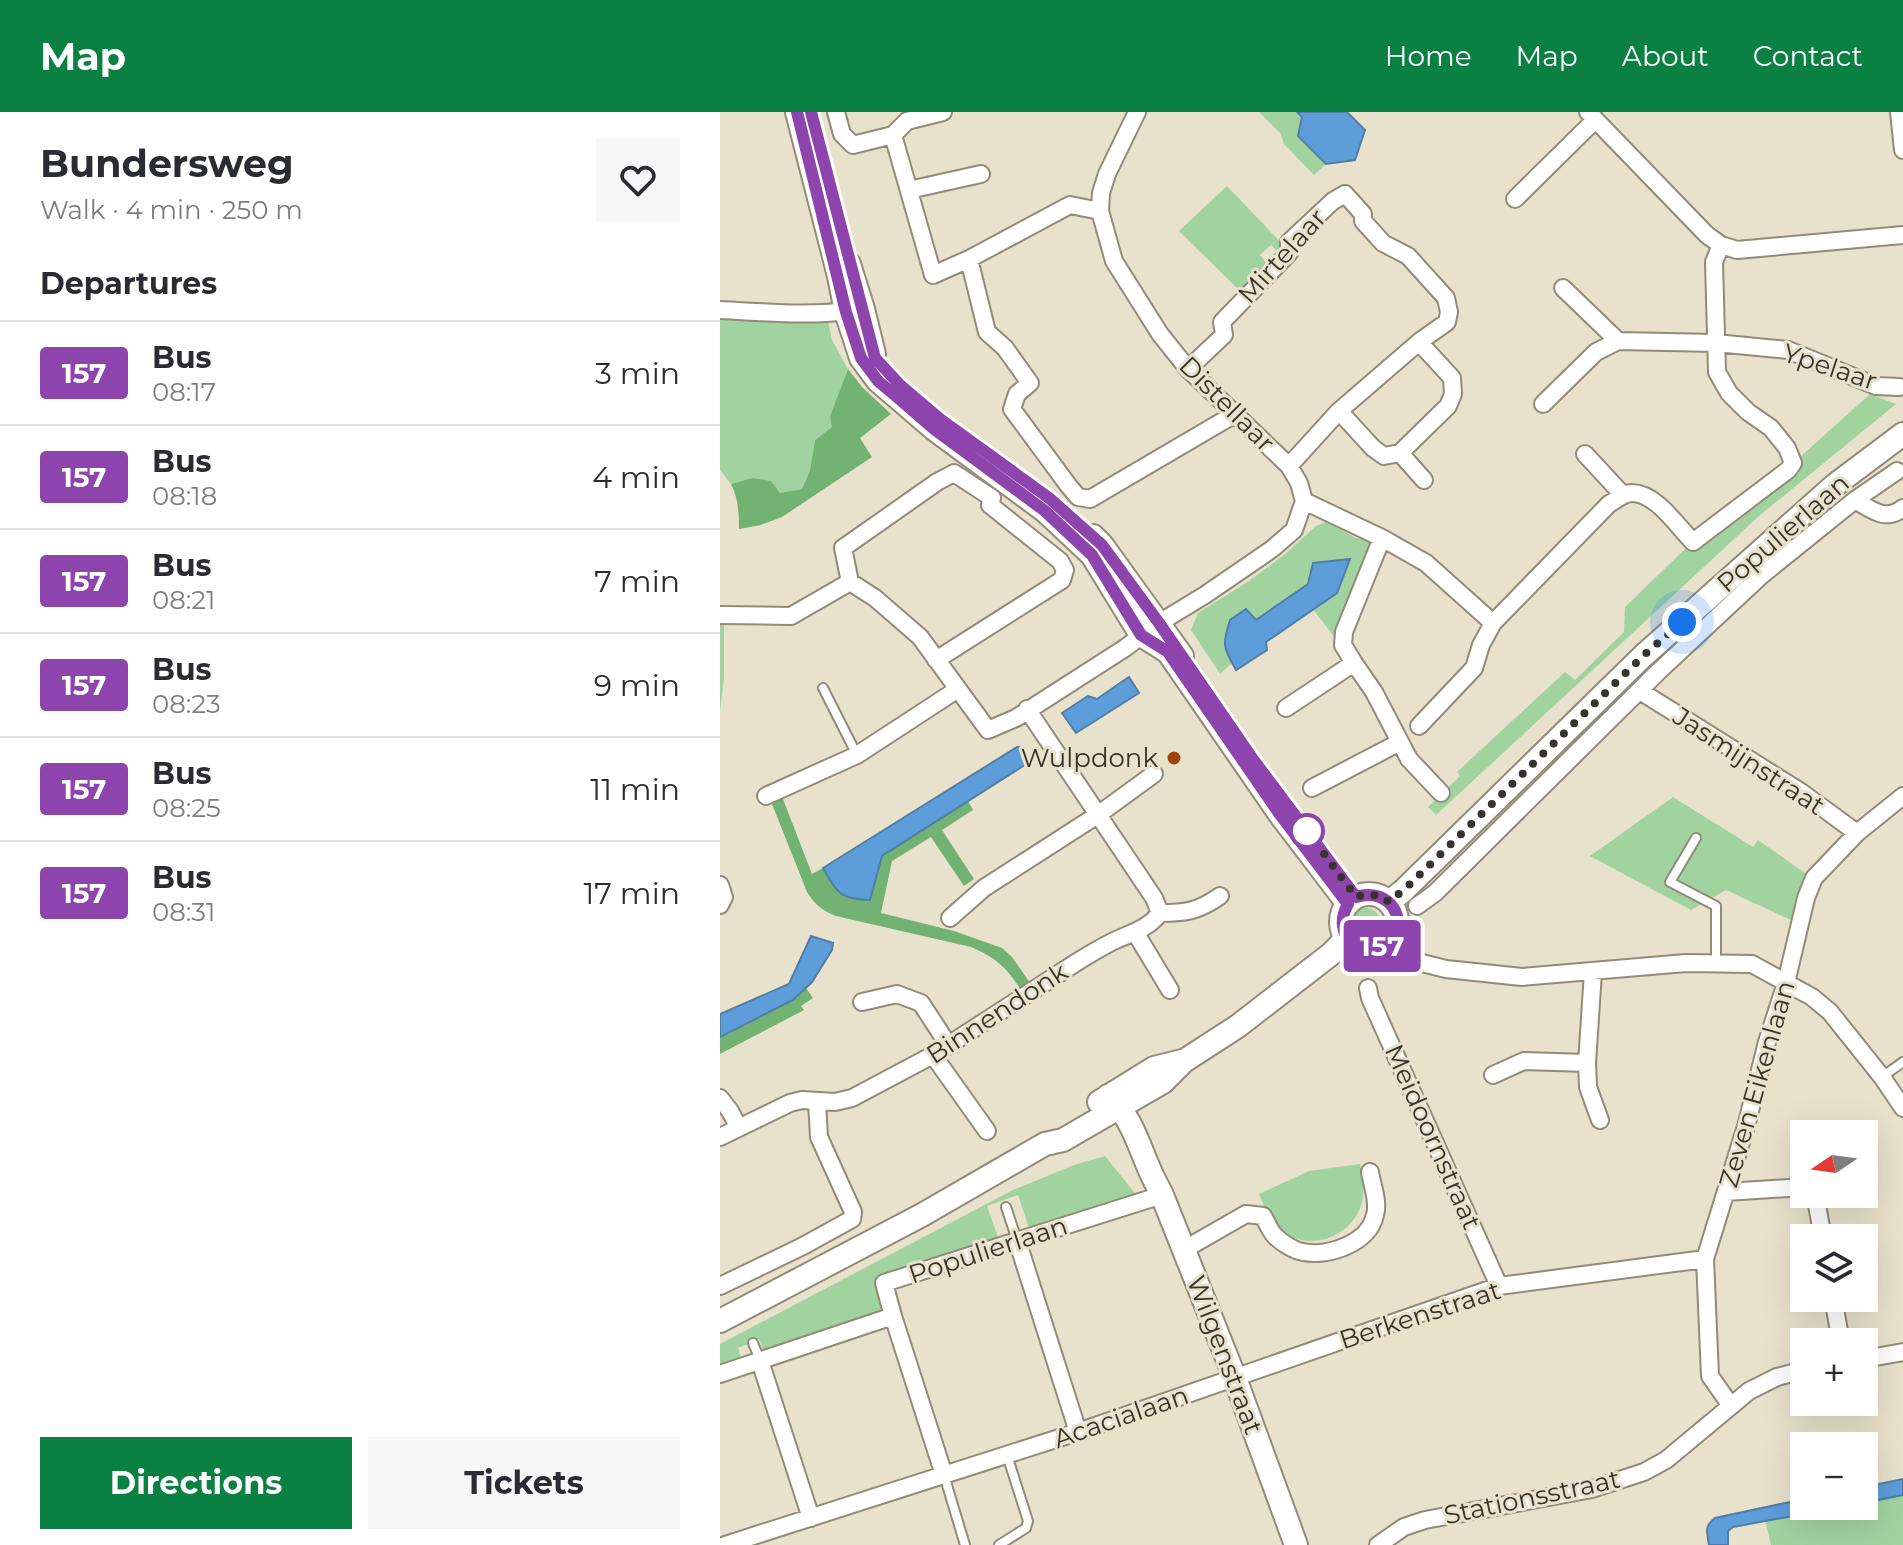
<!DOCTYPE html>
<html lang="en">
<head>
<meta charset="utf-8">
<style>
  :root { --surface:#fff; --page:#f7f7f7; --text:#2b2b33; --muted:#7c7c81; --line:#e1e1e2; --accent:#0b8043 }
  body { margin:0; font-family:Montserrat,sans-serif; background:var(--page); color:var(--text); height:100vh; display:flex; flex-direction:column; font-size:30px; white-space:nowrap }
  * { box-sizing:border-box; margin:0 }
  p { font-size:26px; color:var(--muted) }
  .icon { flex:none; width:44px; height:44px; fill:none; stroke:currentColor; stroke-width:2; stroke-linecap:round; stroke-linejoin:round }
  .map { position:relative; flex:1; overflow:hidden }
  .drawer { display:flex; flex-direction:column; background:var(--surface); width:720px }
  .drawer>* { flex:none }
  .badge { padding:0 16px; border-radius:6px; font-size:28px; line-height:52px }
  .needle { width:52px; rotate:257deg }
  .fabs { position:absolute; left:1070px; top:1008px; display:grid; gap:16px }
  .fabs a { display:grid; place-items:center; width:88px; height:88px; border-radius:0px; background:var(--surface); box-shadow:0 8px 32px #0002; font-size:40px }
  .you { position:absolute; width:40px; height:40px; margin:-20px; border:6px solid #fff; border-radius:50%; background:#1a73e8; box-shadow:0 0 0 12px #1a73e833 }
  .map>.badge { position:absolute; translate:-50% -50%; box-shadow:0 0 0 4px #fff }
  h2 { padding:0 40px; font-size:30px; line-height:72px }
  .round { display:grid; place-items:center; flex:none; width:84px; height:84px; border-radius:0px; background:var(--page) }
  .overview { display:flex; align-items:center; justify-content:space-between; height:136px; padding:0 40px }
  h1 { font-size:38px; font-weight:700; line-height:60px }
  .button { display:flex; gap:16px; margin-top:auto; padding:16px 40px }
  .button a { flex:1; height:92px; border-radius:0px; background:var(--accent); color:#fff; font-size:32px; font-weight:700; line-height:92px; text-align:center }
  .button a+a { background:var(--page); color:var(--text) }
  ul { padding:0; list-style:none }
  li { display:flex; align-items:center; gap:24px; height:104px; padding:0 40px; border-top:2px solid var(--line) }
  li div { flex:1 }
  li b { display:block; font-size:30px }
  li em { font-style:normal }
  li .badge { min-width:88px; font-weight:700; text-align:center }
  header { display:flex; align-items:center; gap:48px; box-sizing:border-box; height:112px; padding:0 40px; background:var(--accent); color:#fff }
  header strong { font-size:38px }
  nav { display:flex; gap:44px; margin-inline-start:auto; font-size:28px }
  main { display:flex; flex:1; min-height:0 }
  .map>svg:first-child { display:block }
  .green { fill:#a1d3a1 }
  .forest { fill:#72b273 }
  .water { fill:#5d9dda; stroke:#517ea6; stroke-width:2 }
  .lines { fill:none; stroke-linecap:round; stroke-linejoin:round }
  .lane-casing { stroke:#928b77; stroke-width:12 }
  .street-casing { stroke:#928b77; stroke-width:20 }
  .secondary-casing { stroke:#928b77; stroke-width:26 }
  .lane { stroke:#fff; stroke-width:8 }
  .street { stroke:#fff; stroke-width:16 }
  .secondary { stroke:#fff; stroke-width:22 }
  .line-casing { stroke:#fff; stroke-width:18 }
  .line { stroke:#8e44ad; stroke-width:12 }
  .walk { stroke:#36342b; stroke-width:8; stroke-dasharray:0 14.4 }
  .poi-dot { fill:#a34007; stroke:#e8e1cb; stroke-width:3 }
  .stop-dot { fill:#fff; stroke:#8e44ad; stroke-width:4 }
  .labels { text-anchor:middle; stroke-width:6; stroke-linejoin:round; paint-order:stroke }
  .street-label { font-size:26px; fill:#36342b; stroke:#e8e1cb }
  .poi-label { font-size:26px; fill:#36342b; stroke:#e8e1cb; text-anchor:end }
</style>
</head>
<body>
<header>
<strong>Map</strong>
<nav><a>Home</a><a>Map</a><a>About</a><a>Contact</a></nav>
</header>
<main>
<section class="drawer">
<div class="overview"><div><h1>Bundersweg</h1><p>Walk · 4 min · 250 m</p></div><a class="round"><svg class="icon" aria-label="heart" viewBox="0 0 24 24"><path d="M12 20l-8-8c-3-5 5-10 8-4 3-6 11-1 8 4z"/></svg></a></div>
<h2>Departures</h2>
<ul>
<li><span class="badge" style="background:#8e44ad;color:#fff">157</span><div><b>Bus</b><p>08:17</p></div><em>3 min</em></li>
<li><span class="badge" style="background:#8e44ad;color:#fff">157</span><div><b>Bus</b><p>08:18</p></div><em>4 min</em></li>
<li><span class="badge" style="background:#8e44ad;color:#fff">157</span><div><b>Bus</b><p>08:21</p></div><em>7 min</em></li>
<li><span class="badge" style="background:#8e44ad;color:#fff">157</span><div><b>Bus</b><p>08:23</p></div><em>9 min</em></li>
<li><span class="badge" style="background:#8e44ad;color:#fff">157</span><div><b>Bus</b><p>08:25</p></div><em>11 min</em></li>
<li><span class="badge" style="background:#8e44ad;color:#fff">157</span><div><b>Bus</b><p>08:31</p></div><em>17 min</em></li>
</ul>
<div class="button"><a>Directions</a><a>Tickets</a></div>
</section>
<div class="map">
<svg width="1183" height="1433" viewBox="0 0 1183 1433">
  <rect width="100%" height="100%" fill="#e8e1cb"/>
  <path class="green" d="M539 0H577L582 5 578 24 606 52 594 63 564 32 560 21Z
    M507 74 565 135 559 141 551 133 540 143 548 153 520 179 459 119Z
    M0 203 85 210 100 208 108 209 112 228 128 257 110 304 113 315 95 328 90 358 82 377 60 381 32 366 11 372 0 358Z
    M1150 282 1176 292 1039 404 716 703 708 695 740 664 737 660 845 560 855 568 904 520 905 495 967 435 994 427 1009 414V405L1079 346Z
    M606 410 636 426 654 430 615 526 593 497 617 481 588 472 536 508 526 497 506 540 512 551 500 562 471 518 478 501 529 469 564 443 596 414Z
    M0 509H4V566L0 599Z
    M953 685 1033 735 1038 728 1089 764 1076 783 1071 808 1006 778 971 798 870 744Z
    M632 810a14 14 0 1 1 28 0a14 14 0 1 1-28 0Z
    M385 1044 418 1085 310 1119 298 1083 267 1094 279 1128 164 1165 168 1199 45 1244 39 1227 18 1236 23 1251 0 1258V1232L293 1078 354 1053Z
    M640 1052C642 1065 645 1077 642 1090 633 1126 585 1143 557 1115 548 1106 544 1094 539 1082L589 1059Z
    M1183 1383V1433H1051L1045 1408 1127 1394H1144V1391Z"/>
  <path class="forest" d="M128 257 142 275 171 302 140 326 152 345 62 405 41 413 19 417C19 401 18 385 11 372L32 366 51 369 60 381 82 377 90 358 95 328 112 315 110 304Z
    M61 682 92 762 103 756C117 779 121 789 150 788L162 744 248 689 253 698 222 718 254 767 244 774 211 725 172 749 161 801 234 819 282 836 292 845 313 875 303 881C287 856 278 847 251 835L116 804C103 799 95 793 87 780L50 687Z
    M86 876 93 886 81 894 84 898 0 942V925L73 888Z"/>
  <path class="water" d="M577 0H627L645 18 635 48 606 52 578 24 582 5Z
    M630 447 617 481 546 530 547 538 516 558C503 535 502 533 510 508L526 497 536 508 588 472 593 451Z
    M409 565 419 581 356 621 342 601 368 584 377 587Z
    M297 635H301L311 649 162 744 150 788C119 787 118 781 103 756Z
    M91 824 113 831 112 838 92 870 73 888 0 925V902L69 872Z
    M1183 1367V1383L1144 1391V1375Z
    M1084 1387V1394H1127L1013 1415 1008 1419V1433H989C987 1421 984 1414 995 1406Z"/>
  <g class="lines">
    <g class="lane-casing">
      <path id="lane" d="M103 576 137 643
        M976 726 950 770 996 794V851
        M1162 965 1183 950
        M286 1095 297 1128
        M33 1231 40 1248
        M224 1363 245 1433
        M279 1433 306 1416 308 1409 287 1343"/>
    </g>
    <g class="street-casing">
      <path id="street" d="M116 0 122 22 133 33 173 23
        M223 0 187 9 173 23 213 163 249 147
        M868 0 987 123 1001 133 1017 138 1183 123
        M1179 0 1183 38
        M189 78 261 62
        M795 87 875 8
        M380 99 350 93 249 147 267 220 285 236 310 271 297 282 292 297 348 373 358 385 370 387 515 302
        M843 176 898 229
        M0 198C44 200 90 205 134 198
        M468 257 504 223 502 210 569 141V130L613 89 625 82 643 102V109L663 131 688 144 726 186 729 200 727 210 699 230 619 299 569 354
        M823 292 876 240 898 229 996 231 1068 238 1156 274 1179 275
        M619 299 653 336 664 344 680 341 728 294 733 282 732 266 699 230
        M680 341 704 368
        M865 342 903 383
        M1135 388C1152 398 1165 410 1183 396
        M584 389 662 426 706 451 773 511
        M130 470 123 436 217 370 234 361 272 386 270 393 340 449 345 458 342 468 216 548
        M0 503 71 504 130 470 155 486 200 525 268 618 296 606 405 536 439 511 485 483 552 437 574 418 584 389 579 371 569 354 468 257 440 222 394 149 380 99 381 81 387 62 417 0
        M634 551 654 580 689 647 721 681
        M920 579 1081 680 1137 721
        M566 596 634 551 623 533 624 520 662 426
        M699 614 754 556 761 533 773 511 889 392C896 388 904 381 912 381 936 381 957 414 973 430L1068 358 1073 351 1067 336 1051 316 1028 300 1009 281 997 260 994 150 1001 133
        M592 676 680 630
        M46 684 137 643 238 577
        M0 773 4 785 0 793
        M697 794 715 781 939 559 1042 463 1135 388 1177 359
        M440 801C467 801 478 799 500 784
        M230 806 264 776 379 702 434 662
        M415 820 450 878
        M668 830 682 842 698 850 726 857 802 865 966 851 1032 852 1092 885 1110 900 1162 965 1183 996
        M873 860 867 951 868 975 880 1008
        M648 876 650 886 779 1174
        M142 890 177 882 201 891 229 934
        M213 943 267 1019
        M773 963 804 949 867 951
        M0 986 10 999 19 1016
        M0 1025 70 991 82 988 115 990 132 986 213 943 357 850C370 842 383 834 396 828 412 821 429 816 440 801L434 786 307 597
        M1006 1080 1084 1075
        M1095 1082 1103 1126
        M297 1128 358 1320
        M465 1137 526 1102 543 1104C547 1110 550 1120 556 1125 562 1131 575 1139 583 1140 609 1145 649 1131 655 1103 659 1090 652 1073 650 1060
        M0 1174 83 1134 132 1107 133 1100 99 1025 97 990
        M1113 1186 1121 1230
        M173 1204 224 1363
        M1144 1247 1183 1240
        M40 1249 91 1406
        M0 1262 173 1204 164 1171 442 1083
        M1011 1294 990 1264 985 1147 1027 1011 1047 930 1066 871 1086 786 1094 766 1137 721 1183 684
        M5 1433 358 1320 779 1174 985 1147
        M658 1433 684 1415 705 1408 872 1377 924 1360 946 1348 1029 1279 1057 1265 1084 1258"/>
    </g>
    <g class="secondary-casing">
      <path id="secondary" d="M77 0 119 164 126 200 141 246 158 269 214 317 325 399 372 443 421 523 448 540 559 701 628 792
        M129 152 143 197 154 242
        M373 424 382 433 462 544
        M621 810a28 28 0 1 1 56 0a28 28 0 1 1-56 0Z
        M669 790 683 779 923 544 1115 373 1183 322
        M388 984C410 1003 417 1028 428 1054 432 1064 437 1073 442 1083L515 1266 576 1433
        M379 990 434 956 462 949
        M0 1209 202 1103 325 1032 343 1028 443 970 464 949 518 914 611 842 627 826"/>
    </g>
    <use href="#lane" class="lane"/>
    <use href="#street" class="street"/>
    <use href="#secondary" class="secondary"/>
  </g>
  <g class="lines">
    <g class="line-casing">
      <path id="line" d="M77 0 126 200 141 246 158 269 177 285 214 317 325 399 372 443 421 523 448 540 559 701 628 792C610 823 642 851 667 831 692 809 669 774 636 785L532 646 439 511 382 433 329 386 220 307 180 273 155 246 91 0"/>
    </g>
    <use href="#line" class="line"/>
    <path class="walk" d="M587 719 636 785C649 781 658 782 669 790L687 775 923 544 962 510"/>
  </g>
  <circle class="poi-dot" cx="454" cy="646" r="8"/>
  <circle class="stop-dot" cx="587" cy="719" r="16"/>
  <g class="labels">
    <g class="street-label">
      <text transform="translate(562 144) rotate(-48)" y="9">Mirtelaar</text>
      <text transform="translate(1110 255) rotate(18)" y="9">Ypelaar</text>
      <text transform="translate(507 292) rotate(45)" y="9">Distellaar</text>
      <text transform="translate(1063 421) rotate(-41)" y="9">Populierlaan</text>
      <text transform="translate(1029 649) rotate(33)" y="9">Jasmijnstraat</text>
      <text transform="translate(277 901) rotate(-33)" y="9">Binnendonk</text>
      <text transform="translate(1037 972) rotate(-74)" y="9">Zeven Eikenlaan</text>
      <text transform="translate(713 1025) rotate(66)" y="9">Meidoornstraat</text>
      <text transform="translate(268 1138) rotate(-18)" y="9">Populierlaan</text>
      <text transform="translate(700 1203) rotate(-18)" y="9">Berkenstraat</text>
      <text transform="translate(505 1243) rotate(69)" y="9">Wilgenstraat</text>
      <text transform="translate(401 1305) rotate(-19)" y="9">Acacialaan</text>
      <text transform="translate(812 1385) rotate(-12)" y="9">Stationsstraat</text>
    </g>
    <g class="poi-label">
      <text x="438" y="655">Wulpdonk</text>
    </g>
  </g>
</svg>
<div class="fabs">
<a><svg class="needle" viewBox="-14 -14 28 28"><path d="M0-13l5 13h-10z" fill="#e53935"/><path d="M0 13l5-13h-10z" fill="#7c7c81"/></svg></a>
<a><svg class="icon" aria-label="layers" viewBox="0 0 24 24"><path d="M12 4l9 5-9 5-9-5zM3 14l9 5 9-5"/></svg></a>
<a>+</a>
<a>−</a>
</div>
<div class="you" style="left:962px;top:510px"></div>
<b class="badge" style="left:662px;top:834px;background:#8e44ad;color:#fff">157</b>
</div>
</main>
</body>
</html>
